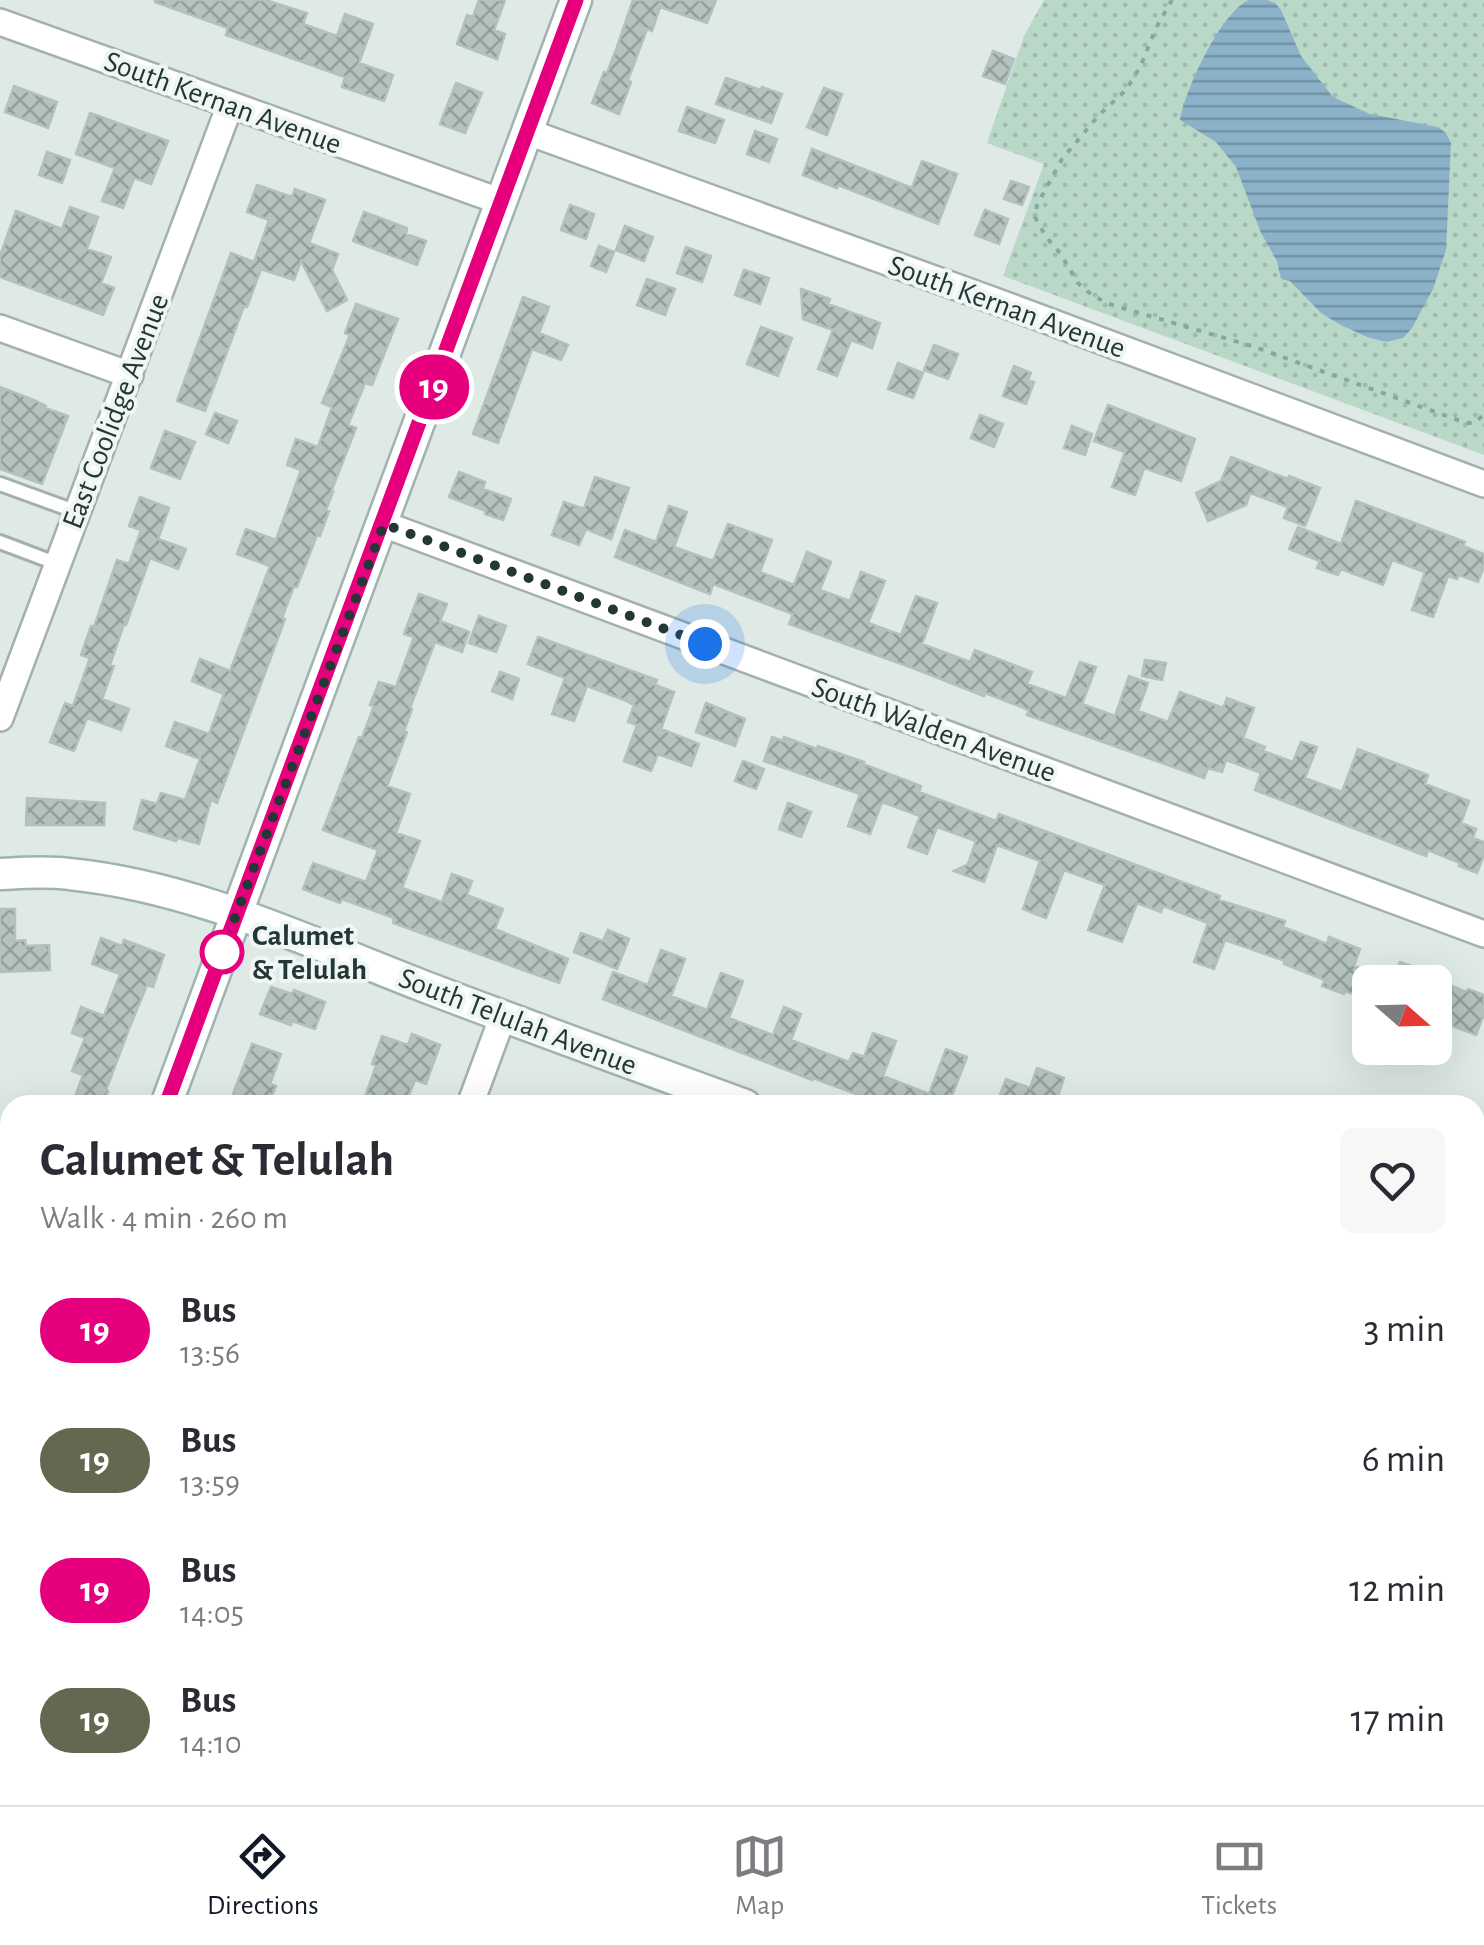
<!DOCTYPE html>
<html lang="en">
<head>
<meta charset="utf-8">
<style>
  :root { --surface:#fff; --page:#f7f7f7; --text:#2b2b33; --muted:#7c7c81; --line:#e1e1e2; --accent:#111827 }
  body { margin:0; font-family:"Alegreya Sans",sans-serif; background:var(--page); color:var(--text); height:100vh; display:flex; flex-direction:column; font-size:38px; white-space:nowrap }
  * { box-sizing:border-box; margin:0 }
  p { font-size:32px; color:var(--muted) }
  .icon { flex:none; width:55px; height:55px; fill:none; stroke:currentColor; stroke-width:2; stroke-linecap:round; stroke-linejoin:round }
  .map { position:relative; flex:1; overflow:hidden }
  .details { position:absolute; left:0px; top:1095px; width:1485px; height:710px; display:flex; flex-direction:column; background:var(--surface); border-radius:30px 30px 0 0; box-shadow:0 10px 40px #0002 }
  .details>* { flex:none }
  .badge { padding:0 20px; border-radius:32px; font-size:35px; line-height:65px }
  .needle { width:65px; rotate:110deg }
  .controls { position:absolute; left:1352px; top:965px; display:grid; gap:20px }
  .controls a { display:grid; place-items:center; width:100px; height:100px; border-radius:15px; background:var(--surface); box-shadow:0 10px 40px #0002; font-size:50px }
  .you { position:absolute; width:50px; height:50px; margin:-25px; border:8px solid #fff; border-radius:50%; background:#1a73e8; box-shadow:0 0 0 15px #1a73e833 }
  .map>.badge { position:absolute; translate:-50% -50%; box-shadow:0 0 0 5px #fff }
  .round { display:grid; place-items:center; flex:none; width:105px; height:105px; border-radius:15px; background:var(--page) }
  .headline { display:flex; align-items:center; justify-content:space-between; height:170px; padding:0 40px }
  h1 { font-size:48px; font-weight:700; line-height:75px }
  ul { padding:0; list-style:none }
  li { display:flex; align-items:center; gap:30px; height:130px; padding:0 40px }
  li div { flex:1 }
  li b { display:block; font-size:38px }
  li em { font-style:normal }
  li .badge { min-width:110px; font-weight:700; text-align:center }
  .tab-bar { display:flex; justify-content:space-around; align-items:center; height:140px; border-top:2px solid var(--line); background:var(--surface); font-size:28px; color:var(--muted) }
  .tab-bar a { display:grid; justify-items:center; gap:5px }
  .tab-bar .current { color:var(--accent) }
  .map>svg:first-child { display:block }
  .built { fill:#cdd8d6 }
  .grass { fill:url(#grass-dots) }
  .water { fill:url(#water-rules) }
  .building { fill:url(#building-cross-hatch); stroke:#b2c1be; stroke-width:2.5 }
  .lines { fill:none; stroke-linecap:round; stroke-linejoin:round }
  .lane-casing { stroke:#a3b0ae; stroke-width:18 }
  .street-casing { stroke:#a3b0ae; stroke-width:30 }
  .secondary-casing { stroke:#9fb3b0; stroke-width:35 }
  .path { stroke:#82a9a5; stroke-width:4; stroke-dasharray:5 8; stroke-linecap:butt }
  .lane { stroke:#fff; stroke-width:12 }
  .street { stroke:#fff; stroke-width:25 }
  .secondary { stroke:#fff; stroke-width:30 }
  .line-casing { stroke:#fff; stroke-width:22 }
  .line { stroke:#e6007e; stroke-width:15 }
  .walk { stroke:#223736; stroke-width:10; stroke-dasharray:0 18 }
  .stop-dot { fill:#fff; stroke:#e6007e; stroke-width:5 }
  .labels { text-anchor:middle; stroke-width:8; stroke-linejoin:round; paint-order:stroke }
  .street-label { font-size:30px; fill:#223736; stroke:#eff6f4 }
  .stop-label { font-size:30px; font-weight:bold; fill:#223736; stroke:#eff6f4; text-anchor:start }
</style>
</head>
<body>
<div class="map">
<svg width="1484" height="1805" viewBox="0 0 1484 1805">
  <defs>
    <pattern id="grass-dots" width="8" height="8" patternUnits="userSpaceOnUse" patternTransform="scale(2.5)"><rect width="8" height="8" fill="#b9d8c8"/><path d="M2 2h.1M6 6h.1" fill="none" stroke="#9fbaac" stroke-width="1.8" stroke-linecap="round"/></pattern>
    <pattern id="water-rules" width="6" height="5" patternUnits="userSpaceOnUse" patternTransform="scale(2.5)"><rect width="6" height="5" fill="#8bb2c9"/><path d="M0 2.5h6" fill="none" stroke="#7192a4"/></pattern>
    <pattern id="building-cross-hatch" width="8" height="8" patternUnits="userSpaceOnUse" patternTransform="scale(2.5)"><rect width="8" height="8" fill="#b5c3c0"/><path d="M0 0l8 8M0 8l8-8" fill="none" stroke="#939f9d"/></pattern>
  </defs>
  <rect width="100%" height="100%" fill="#dfe9e6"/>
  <path class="built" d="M0 1162 10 1166V1442L0 1468Z"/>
  <path class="grass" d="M1044 0H1484V455L1003 276 1044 164 987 143 1024 36Z"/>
  <path class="water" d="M1249 0H1267L1275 3 1281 10 1301 56 1333 97 1370 114 1438 127 1446 133 1451 143 1446 250 1433 289 1412 328 1403 338 1386 342 1367 337 1339 324 1321 313 1290 281 1281 279 1277 261 1261 233 1236 167 1216 142 1180 120C1185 90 1221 12 1249 0Z"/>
  <path class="building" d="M155 0H265L307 13 303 24 337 36 345 14 373 24 359 63 393 75 384 101 342 87 345 77 226 35 228 28 155 2Z
    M479 0H505L494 30 505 34 497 59 457 44 467 15 473 17Z
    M633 0H716L707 23 660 7 652 31 647 29 628 80 631 82 619 114 592 103 604 72 607 73 617 47Z
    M993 51 1014 59 1005 84 983 76Z
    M726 78 761 90 762 87 782 94 771 123 716 104Z
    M456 83 482 93 465 133 440 124Z
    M14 86 57 102 48 128 5 112Z
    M824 88 842 94 827 135 807 127Z
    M687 107 724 120 715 143 679 131Z
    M90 113 168 141 151 184 134 178 123 208 102 201 115 168 76 154Z
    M755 131 777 139 769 162 747 154Z
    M812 149 912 188 922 161 957 174 938 224 838 185 837 188 803 175Z
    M47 152 70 160 62 183 39 175Z
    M1011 181 1029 187 1022 205 1004 199Z
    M257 185 292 197 295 189 325 200 309 243 338 254 332 270 347 300 327 311 301 261 294 280 261 269 247 307 244 306 205 411 177 401 231 253 254 262 269 220 247 212Z
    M570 205 594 214 586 239 561 230Z
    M70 207 98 217 87 249 111 257 101 283 114 288 103 315 0 277V256L16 211 62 229Z
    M985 210 1008 219 999 244 975 235Z
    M364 212 407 228 406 234 426 241 417 265 353 241Z
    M625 226 653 237 644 261 616 250Z
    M599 246 614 252 606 272 591 266Z
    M686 247 711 256 702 282 677 273Z
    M744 270 769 278 760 304 735 295Z
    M647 279 675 289 665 315 637 305Z
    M801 289 830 299 828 304 880 323 872 348 851 340 837 376 818 369 833 330 803 319Z
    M523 297 549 307 539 333 568 345 561 360 532 349 498 443 473 434Z
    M356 304 398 319 372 385 365 383 348 425 356 428 331 492H333L326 510 329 511 320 536 317 535 297 587 294 586 282 618 285 619 217 803 211 800 199 844 178 838 176 841 134 829 142 800 157 804 161 793 185 800 200 759 166 746 175 722 209 734 224 694 192 681 200 659 230 671 270 566 237 554 246 529 276 540 301 470 287 465 296 439 318 447 332 407 322 403 350 335 345 333Z
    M761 327 792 338 778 376 747 364Z
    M934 345 958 354 948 379 924 370Z
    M898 363 923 373 913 398 888 389Z
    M1014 366 1031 373 1028 380 1034 382 1026 404 1003 396Z
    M0 387 36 401 46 406 45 408 68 416 42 484 0 469Z
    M1108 405 1195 439 1181 481 1144 468 1135 495 1112 487 1125 452 1094 441Z
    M215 413 237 421 228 443 206 434Z
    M980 415 1003 424 994 447 971 438Z
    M1072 426 1092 434 1085 455 1064 448Z
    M165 431 195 442 180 479 151 468Z
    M1231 457 1288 479 1289 476 1320 488 1305 526 1284 518 1288 507 1250 493 1246 505 1208 521 1196 493 1221 481Z
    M459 472 485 482 483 489 511 499 503 520 485 514 486 511 449 497Z
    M595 477 629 488 611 539 586 529 579 545 552 535 564 502 584 509Z
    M140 497 169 508 158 539 186 549 178 569 150 558 126 625 124 624 110 665 114 666 102 699 129 709 121 730 87 718 74 751 50 742 65 703 73 706 90 658 81 655 91 626 94 627 117 560 129 564 141 530 129 526Z
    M1356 501 1465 542 1463 546 1484 554V566L1478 582 1459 575 1457 579 1448 576 1433 617 1412 610 1425 572 1392 560 1383 585 1341 569 1338 575 1317 568 1320 561 1289 549 1298 527 1341 544Z
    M669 506 687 512 674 547 713 561 728 524 772 540 760 572 794 585 807 552 831 562 820 590 850 601 861 572 885 581 868 623 901 635 916 596 937 603 922 644 970 662 975 650 1032 672 1027 684 1066 698 1080 662 1096 667 1082 704 1115 716 1129 676 1148 683 1138 711 1168 722 1180 692 1223 708 1227 698 1254 708 1243 738 1265 747 1263 751 1293 762 1301 742 1317 747 1305 778 1342 792 1358 749 1428 775 1425 784 1469 801 1461 823 1476 829 1473 838 1484 842V855L1477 873 1459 866 1460 863 1428 850 1426 856 1255 790 1261 773 1226 760 1222 772 1208 768 1204 778 1027 715 1029 710 985 693 984 696 910 667 789 624 793 614 713 584 710 594 615 557 625 530 656 542Z
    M419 594 447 604 440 621 469 632 462 652 435 642 410 708 412 709 404 731 407 732 387 786 410 794 396 833 420 841 402 888 442 902 452 874 472 881 467 895 503 909 495 929 568 959 559 983 393 923 394 918 342 899 340 903 303 889 313 863 366 882 378 850 323 830 359 737 362 738 374 706 370 705 379 682 396 687 414 637 404 634Z
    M479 616 506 626 496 652 469 643Z
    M538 637 657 680 655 685 674 692 661 729 699 744 691 766 658 754 651 771 624 761 637 725 628 722 634 705 624 700 587 686 574 721 552 714 565 678 528 664Z
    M1145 660 1166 663 1162 680 1142 676Z
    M500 672 519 679 512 699 492 691Z
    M706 703 745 719 735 746 696 732Z
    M772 737 783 741 784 737 817 749 818 746 864 762 863 764 921 786 919 792 996 821 999 814 1220 896 1219 900 1285 921 1283 927 1327 944 1329 937 1360 949 1354 966 1370 972V1000L1345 991 1344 994 1322 986 1325 980 1284 964 1285 961 1225 940 1214 969 1194 962 1208 923 1163 906 1161 912 1137 903 1122 942 1088 930 1105 885 1064 870 1046 918 1023 909 1040 861 997 845 984 882 954 871 968 864 976 841 937 827 927 854 908 847 920 816 882 802 870 834 848 826 860 794 764 761Z
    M743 761 764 769 756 789 735 781Z
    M27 798 105 803 104 825H26Z
    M788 803 811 812 801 837 779 829Z
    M0 909H15V941L25 940 26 946 49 945 50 970 0 972Z
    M608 930 629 939 617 969 574 952 581 933 603 941Z
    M101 938 122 946 124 940 164 955 153 987 147 985 129 1029 106 1090 108 1091 103 1105H72L83 1075 72 1071 85 1038 72 1033 81 1007 104 1016 120 974 92 964Z
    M661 950 685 959 671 996 707 1010 721 973 743 981 729 1018 773 1035 784 1007 801 1014 791 1040 849 1062 853 1053 864 1057 873 1033 896 1041 883 1076 929 1094 946 1049 967 1057 950 1101 955 1105H886L813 1078 812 1080 603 999 613 972 648 985Z
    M1400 962 1451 981 1443 982 1466 992 1468 989 1484 995V1014L1476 1035 1450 1025 1437 1059H1435V982H1392Z
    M271 987 292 994 294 990 325 1002 315 1029 292 1021 291 1025 260 1014Z
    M412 1034 440 1045 426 1084 415 1080 405 1105H362L376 1066 372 1064 382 1036 408 1045Z
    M252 1044 281 1054 270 1084 276 1086 268 1105H262L233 1094Z
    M1037 1068 1064 1078 1055 1105 1038 1099 1037 1105H996L1006 1079 1030 1088Z"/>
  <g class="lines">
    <g class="lane-casing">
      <path id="lane" d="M0 484 77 512
        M0 542 58 564
        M0 1178 10 1181
        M0 1353 10 1357"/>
    </g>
    <g class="street-casing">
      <path id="street" d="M0 22 502 202
        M528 132 995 301 1484 484
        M0 328 130 375
        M383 524 1484 934
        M0 718 230 105
        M470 1105 503 1016
        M1475 1706 1484 1709
        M730 1795 733 1805
        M807 1795 837 1805
        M776 1805 785 1795
        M1246 1805 1249 1795"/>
    </g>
    <g class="secondary-casing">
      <path id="secondary" d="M0 874C23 873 46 871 69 874 192 886 309 942 423 986 530 1027 638 1066 745 1105
        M166 1105C301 736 442 369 576 0
        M1475 1377 1484 1381
        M0 1542 10 1516"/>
    </g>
    <path class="path" d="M1172 0 1156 28 1141 65 1126 90 1099 115 1062 159 1037 205 1035 217 1046 237 1060 253 1078 283 1093 296 1112 305 1252 346 1466 423H1475L1484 414
      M0 1735 10 1742
      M18 1805 22 1795"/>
    <use href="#lane" class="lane"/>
    <use href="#street" class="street"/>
    <use href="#secondary" class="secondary"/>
  </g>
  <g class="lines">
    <g class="line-casing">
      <path id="line" d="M166 1105C301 736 442 369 576 0"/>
    </g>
    <use href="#line" class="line"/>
    <path class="walk" d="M222 952 384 524 705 644"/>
  </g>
  <circle class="stop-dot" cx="222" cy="952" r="20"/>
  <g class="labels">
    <g class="street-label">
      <text transform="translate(223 102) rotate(20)" y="10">South Kernan Avenue</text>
      <text transform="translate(1007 306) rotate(20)" y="10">South Kernan Avenue</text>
      <text transform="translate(115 411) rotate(-69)" y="10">East Coolidge Avenue</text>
      <text transform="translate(934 729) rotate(20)" y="10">South Walden Avenue</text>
      <text transform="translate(518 1021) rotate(21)" y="10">South Telulah Avenue</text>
    </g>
    <g class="stop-label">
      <text x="252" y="945">Calumet<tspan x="252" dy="34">&amp; Telulah</tspan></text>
    </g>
  </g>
</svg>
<div class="controls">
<a><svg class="needle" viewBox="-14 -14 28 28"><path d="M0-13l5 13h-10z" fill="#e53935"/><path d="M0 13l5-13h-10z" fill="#7c7c81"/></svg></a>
</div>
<div class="you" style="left:705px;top:644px"></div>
<b class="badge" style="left:434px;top:387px;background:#e6007e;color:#fff">19</b>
<section class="details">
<div class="headline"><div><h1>Calumet &amp; Telulah</h1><p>Walk · 4 min · 260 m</p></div><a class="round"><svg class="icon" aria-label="heart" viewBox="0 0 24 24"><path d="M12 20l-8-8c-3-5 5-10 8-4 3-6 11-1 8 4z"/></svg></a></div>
<ul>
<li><span class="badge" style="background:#e6007e;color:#fff">19</span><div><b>Bus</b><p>13:56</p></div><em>3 min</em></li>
<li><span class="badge" style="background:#636851;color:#fff">19</span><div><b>Bus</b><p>13:59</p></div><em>6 min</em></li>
<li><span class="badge" style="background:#e6007e;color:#fff">19</span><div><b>Bus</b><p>14:05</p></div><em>12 min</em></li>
<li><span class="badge" style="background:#636851;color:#fff">19</span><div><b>Bus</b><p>14:10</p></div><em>17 min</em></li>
</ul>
</section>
</div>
<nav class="tab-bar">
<a class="current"><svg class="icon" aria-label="directions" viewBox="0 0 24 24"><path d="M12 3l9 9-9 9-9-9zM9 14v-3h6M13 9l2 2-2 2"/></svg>Directions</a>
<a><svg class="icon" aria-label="map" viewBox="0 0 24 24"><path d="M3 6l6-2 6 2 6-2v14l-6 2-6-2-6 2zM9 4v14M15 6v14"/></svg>Map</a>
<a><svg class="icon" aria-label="tickets" viewBox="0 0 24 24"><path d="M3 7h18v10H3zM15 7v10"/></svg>Tickets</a>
</nav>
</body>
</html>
